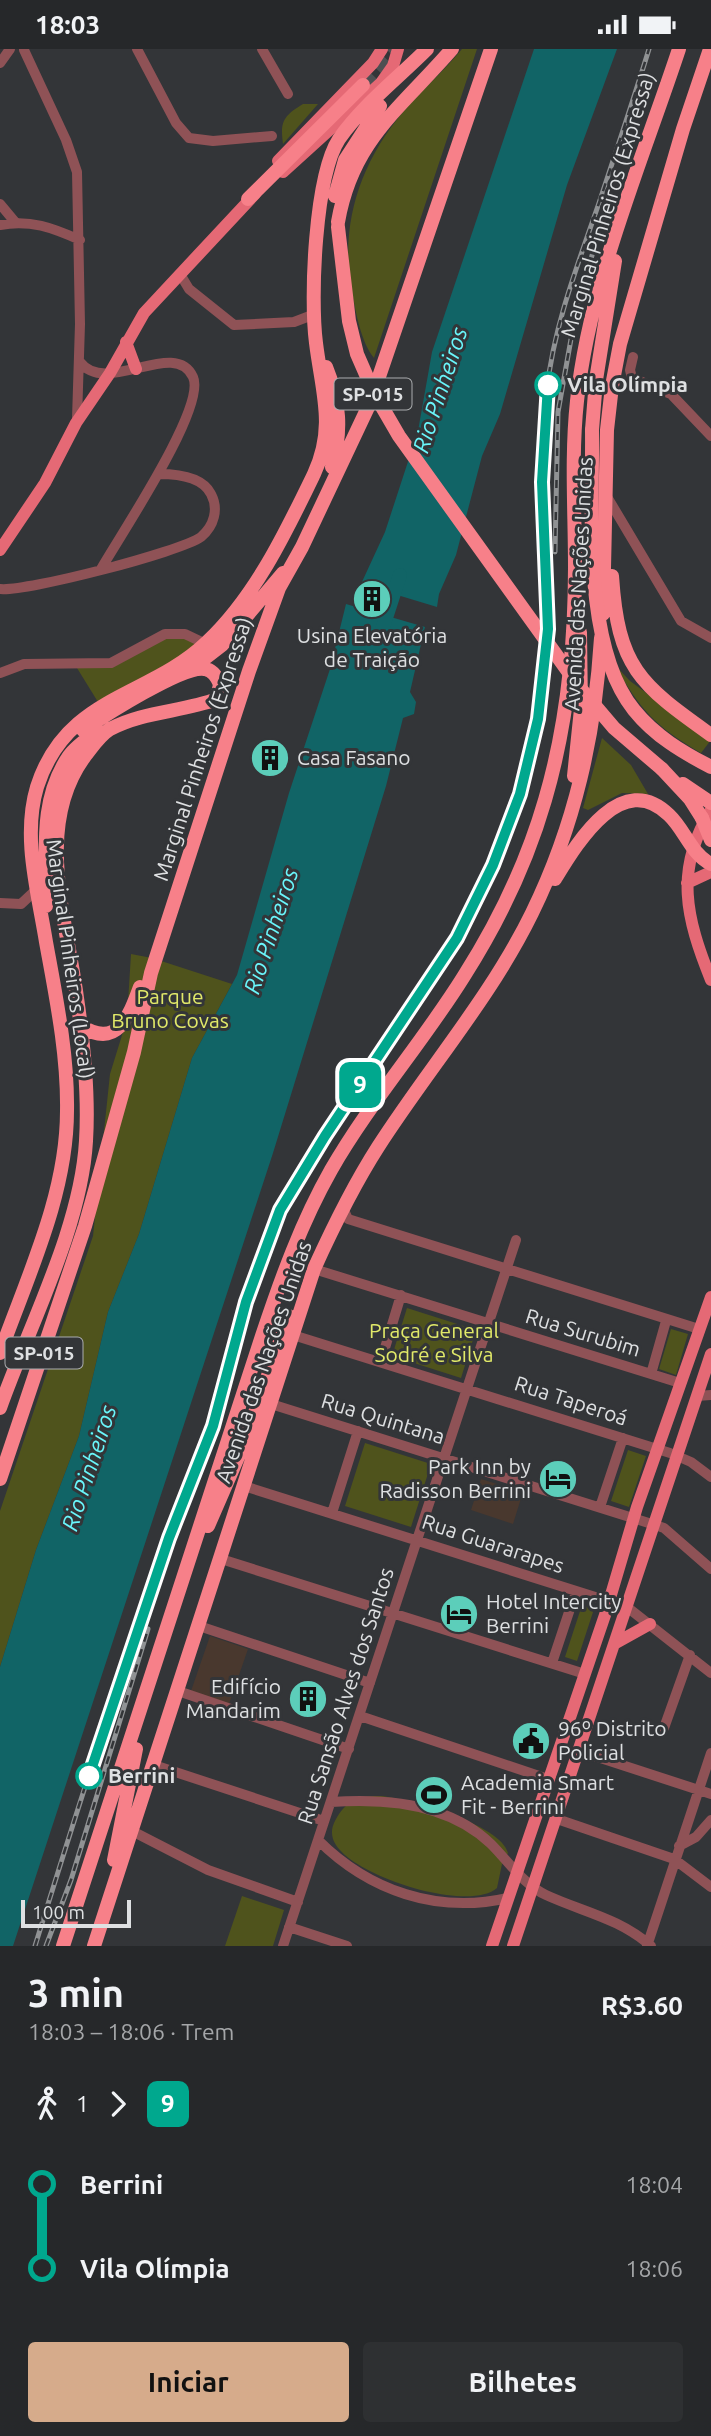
<!DOCTYPE html>
<html lang="pt">
<head>
<meta charset="utf-8">
<style>
  :root { --surface:#26282a; --page:#2e3032; --text:#f1f3f6; --muted:#a4a6a8; --accent:#d6ab8b }
  body { margin:0; font-family:Ubuntu,sans-serif; background:var(--page); color:var(--text); height:100vh; display:flex; flex-direction:column; font-size:26px; white-space:nowrap }
  * { box-sizing:border-box; margin:0 }
  p { font-size:23px; color:var(--muted) }
  .icon { flex:none; width:38px; height:38px; fill:none; stroke:currentColor; stroke-width:2; stroke-linecap:round; stroke-linejoin:round }
  .map { position:relative; height:1897px; overflow:hidden }
  .sheet { display:flex; flex-direction:column; background:var(--surface); flex:1 }
  .sheet>* { flex:none }
  .badge { padding:0 14px; border-radius:10px; font-size:24px; line-height:46px }
  .scale { position:absolute; left:21px; bottom:18px; width:110px; box-sizing:border-box; padding-left:7px; border:4px solid #dee0e2; border-top:0; font-size:19px; line-height:24px; white-space:nowrap; color:#dee0e2; -webkit-text-stroke:5px #333538; paint-order:stroke }
  .map>.badge { position:absolute; translate:-50% -50%; box-shadow:0 0 0 4px #fff }
  .legs { display:flex; align-items:center; gap:10px; height:77px; padding:0 28px; font-size:23px }
  .legs p { margin-inline-start:auto }
  .overview { display:flex; align-items:center; justify-content:space-between; height:119px; padding:0 28px }
  h1 { font-size:38px; font-weight:700; line-height:52px }
  .action { display:flex; gap:14px; margin-top:auto; padding:14px 28px }
  .action a { flex:1; height:80px; border-radius:7px; background:var(--accent); color:#111; font-size:28px; font-weight:700; line-height:80px; text-align:center }
  .action a+a { background:var(--page); color:var(--text) }
  ul { padding:0 28px; list-style:none }
  li { display:flex; align-items:center; gap:24px; height:84px; font-size:26px }
  li i { display:grid; place-items:center; width:10px; height:100%; margin:0 9px; background:currentColor }
  li i::after { content:''; width:18px; height:18px; margin:-9px; border:5px solid; border-radius:50%; background:var(--surface) }
  li p { margin-inline-start:auto }
  li:first-child i { background:linear-gradient(#0000 50%,currentColor 0) }
  li:last-child i { background:linear-gradient(currentColor 50%,#0000 0) }
  .status { display:flex; justify-content:space-between; align-items:center; height:49px; padding:0 35px; background:var(--surface); direction:ltr }
  .status svg { height:19px; fill:currentColor }
  .map>svg:first-child { display:block }
  .commercial { fill:#49382e }
  .green { fill:#4f531c }
  .water { fill:#116466 }
  .lines { fill:none; stroke-linecap:round; stroke-linejoin:round }
  .river { stroke:#116466; stroke-width:14 }
  .highway-tunnel { stroke:#4d4f52; stroke-width:14; stroke-dasharray:14 7; stroke-linecap:butt }
  .minor { stroke:#8f5256; stroke-width:10 }
  .major { stroke:#e56975; stroke-width:12 }
  .highway { stroke:#f78089; stroke-width:14 }
  .rail-casing { stroke:#909294; stroke-width:5 }
  .rail { stroke:#333538; stroke-width:2.5; stroke-dasharray:8; stroke-linecap:butt }
  .highway-bridge { stroke:#f78089; stroke-width:14 }
  .line-1-casing { stroke:#fff; stroke-width:16 }
  .line-1 { stroke:#00a88e; stroke-width:10 }
  .stop-1-dot { fill:#fff; stroke:#00a88e; stroke-width:3.5 }
  .labels { text-anchor:middle; stroke-width:6; stroke-linejoin:round; paint-order:stroke }
  .shield { fill:#333538; stroke:#abadaf; stroke-width:2 }
  .shield-label { font-size:19px; font-weight:bold; fill:#dee0e2 }
  .street-label { font-size:21px; fill:#dee0e2; stroke:#333538 }
  .stop-label { font-size:21px; font-weight:bold; fill:#dee0e2; stroke:#333538; text-anchor:start }
  .poi-label { font-size:21px; fill:#dee0e2; stroke:#333538; text-anchor:start }
  .park-label { font-size:21px; fill:#e1e969; stroke:#333538 }
  .water-label { font-size:23px; font-style:italic; fill:#69f6fb; stroke:#333538 }
</style>
</head>
<body>
<div class="status"><b>18:03</b><svg viewBox="0 0 49 12"><path d="M0 12V9h3v3zM5 12V6h3v6zM10 12V3h3v9zM15 12V0h3v12zM26 1h20v11H26zM47 4h2v5h-2z"/></svg></div>
<div class="map">
<svg width="711" height="1897" viewBox="0 0 711 1897">
  <rect width="100%" height="100%" fill="#333538"/>
  <path class="commercial" d="M481 1430 523 1443 513 1475 471 1461Z
    M210 1587 248 1600 229 1655 191 1642Z"/>
  <path class="green" d="M462 0H477L374 309C361 293 356 264 352 243 339 177 360 114 403 63 422 41 444 22 462 0Z
    M303 55H318L283 95C280 73 283 67 303 55Z
    M182 587 198 594 187 604 98 653 77 619 119 615 165 589Z
    M615 616 630 632 711 691 701 704C656 678 640 661 615 616Z
    M602 689 631 716 648 745 622 744 588 761 583 759Z
    M131 905 152 909 232 935 192 1009 139 1185 108 1263 79 1387 36 1501 0 1618V1462L93 1187 110 1025 127 970Z
    M407 1259 476 1281 461 1329 392 1307Z
    M671 1280 688 1285 676 1326 659 1320Z
    M365 1394 431 1415 411 1478 345 1457Z
    M628 1401 646 1407 629 1458 611 1452Z
    M582 1556 594 1560 577 1612 565 1608Z
    M381 1747C408 1750 501 1775 508 1804L502 1815 497 1839C468 1865 344 1825 333 1790 330 1780 334 1773 339 1765 350 1749 362 1747 381 1747Z
    M242 1847 284 1861 273 1897H225Z"/>
  <path class="water" d="M534 0H617L567 136 500 365 482 407 456 506 439 545 437 558 361 535 385 483 418 382 432 303Z
    M346 555 425 578 410 643 416 653 414 665 403 669 386 737 273 1104 13 1897H0V1618L36 1501 79 1387 108 1263 139 1185 192 1009 237 926 289 744 330 620Z"/>
  <g class="lines">
    <path class="river" d="M381 584 400 526"/>
    <path class="highway-tunnel" d="M363 36 397 0"/>
    <path class="minor" d="M137 0 176 74 189 89 213 92 272 87
      M262 0 288 45
      M24 1 66 91 77 123 80 275 77 370
      M0 14 10 0
      M0 155 15 173
      M0 176C30 170 53 179 80 191
      M180 225 189 240 234 276 294 273 315 265
      M633 308 630 321 632 329 671 345 711 387
      M80 313C106 348 175 288 193 328 207 358 119 488 101 520
      M606 446 681 572 711 589
      M0 540C26 543 180 503 201 488 214 477 219 460 211 445 202 427 176 425 159 425
      M0 624 24 615 111 614 165 585H185L206 595
      M0 854 21 855 37 840
      M343 1159 348 1170 699 1280
      M314 1220 680 1334
      M293 1286 670 1404 691 1413 711 1428
      M381 1312 401 1246
      M651 1325 666 1272
      M697 1347 711 1346
      M271 1355 655 1476 664 1479 711 1520
      M244 1437 627 1558 711 1624
      M600 1458 623 1389
      M332 1464 358 1382
      M221 1510 585 1625
      M199 1577 370 1634
      M552 1614 576 1542
      M178 1642 349 1700
      M360 1667 548 1730
      M664 1679 690 1606
      M579 1702 711 1745
      M154 1716 324 1772
      M331 1753C386 1749 449 1754 491 1795 508 1812 524 1836 546 1846 583 1863 619 1869 651 1897
      M557 1770 674 1810 711 1838
      M132 1782 208 1821 298 1853
      M318 1791C369 1842 437 1865 508 1849
      M679 1797 696 1788 711 1771
      M289 1878 347 1897
      M283 1897 516 1191
      M647 1897 711 1704"/>
    <path class="major" d="M278 112 373 14 382 0
      M283 123 381 34 393 17 398 0
      M126 293 136 320
      M0 501 45 434 76 374 110 324 144 264 255 145
      M711 761C674 821 686 869 711 931
      M687 834 711 823
      M614 1595 650 1575
      M492 1897 605 1566 637 1458 711 1248
      M513 1897 711 1305"/>
    <path class="highway" d="M335 147 345 111 380 57
      M248 150 363 36
      M338 173C352 91 401 59 452 0
      M326 318C340 352 342 382 332 418
      M592 381 596 331 615 212
      M612 527C618 618 639 635 711 686
      M603 565 607 381 612 337 620 295 683 80 710 0
      M191 620 222 596 283 524
      M662 720 690 750 702 769
      M574 727 581 660 580 583
      M683 735 711 754
      M555 830C576 796 621 719 669 766 685 781 691 805 711 815
      M46 857C47 806 38 752 69 707 76 697 88 689 98 682
      M81 977C117 1000 129 968 140 938
      M0 1304C28 1226 67 1145 67 1062 68 1006 56 948 46 893 38 843 22 788 37 738 66 646 149 649 207 593 255 548 286 483 314 425 336 378 322 343 316 294 310 249 315 127 339 90 363 56 398 29 427 0
      M0 1359C29 1277 81 1179 86 1092 89 1044 84 997 77 949 67 871 33 777 85 707 92 698 100 686 110 680 144 662 182 663 217 650L220 635C217 628 213 621 205 620 183 616 104 667 83 681
      M0 1430 85 1177 134 1003 151 924 249 622 279 539 302 498 370 354 491 0
      M208 1477 245 1392 289 1267
      M114 1811 136 1700
      M63 1897 262 1287C281 1230 301 1174 331 1121 370 1053 423 993 464 927 499 872 527 813 545 751 567 676 575 596 575 518 575 462 571 408 577 352 589 235 642 112 679 0
      M94 1897 314 1220C333 1178 353 1137 378 1098 428 1020 491 948 532 864 575 776 595 686 601 589"/>
    <g class="rail-casing">
      <path id="rail" d="M555 503 558 363 576 262 597 189
        M35 1897C77 1761 120 1625 168 1492 182 1453 199 1416 213 1378 238 1307 249 1234 279 1165 302 1113 340 1066 372 1020 433 933 488 844 521 743 565 608 533 477 547 340 554 276 578 215 599 154 616 103 633 52 649 0
        M46 1897 71 1831 148 1580"/>
    </g>
    <use href="#rail" class="rail"/>
    <path class="highway-bridge" d="M338 178 349 272 357 305 374 344 399 387 580 639 614 679 662 720
      M592 381C593 461 582 597 634 661 655 687 682 703 711 718
      M702 769 711 791"/>
  </g>
  <g class="lines">
    <g class="line-1-casing">
      <path id="line-1" d="M89 1727 169 1489 213 1377 246 1253 280 1161 325 1087 457 889 493 816 520 745 538 670 548 580 542 433 548 336"/>
    </g>
    <use href="#line-1" class="line-1"/>
  </g>
  <defs>
    <g id="building-disc" transform="scale(2.0125)"><circle r="9.5" fill="#5cceba" stroke="#333538"/><path d="M-4-6H4V6H1V3H-1V6H-4ZM-2.5-4.3h1.7v1.8h-1.7ZM.8-4.3h1.7v1.8H.8ZM-2.5-1h1.7V.8h-1.7ZM.8-1h1.7V.8H.8Z" fill="#111"/></g>
    <g id="hotel-disc" transform="scale(2.0125)"><circle r="9.5" fill="#5cceba" stroke="#333538"/><path d="M-6-4.5h1.5V1H6V5H4.5V3h-9V5H-6ZM-4 0a1.8 1.8 0 1 1 3.6 0ZM.5 0V-2.5h3Q6-2.5 6 0Z" fill="#111"/></g>
    <g id="civic-disc" transform="scale(2.0125)"><circle r="9.5" fill="#5cceba" stroke="#333538"/><path d="M-.6-6.5H3V-4.5H.6V-3L4-1V1h2V6H-6V1h2V-1L-.6-3ZM-1.2 2.5V6h2.4V2.5Z" fill="#111"/></g>
    <g id="stadium-disc" transform="scale(2.0125)"><circle r="9.5" fill="#5cceba" stroke="#333538"/><path d="M0-5a6.5 5 0 1 0 0 10a6.5 5 0 1 0 0-10ZM-3.5-1.8h7v3.6h-7Z" fill="#111"/></g>
  </defs>
  <g fill-rule="evenodd">
    <use href="#building-disc" x="372" y="550"/>
    <use href="#building-disc" x="270" y="709"/>
    <use href="#hotel-disc" x="558" y="1430"/>
    <use href="#hotel-disc" x="459" y="1565"/>
    <use href="#building-disc" x="308" y="1650"/>
    <use href="#civic-disc" x="531" y="1692"/>
    <use href="#stadium-disc" x="434" y="1746"/>
  </g>
  <g class="stop-1-dot">
    <circle cx="548" cy="336" r="12"/>
    <circle cx="89" cy="1727" r="12"/>
  </g>
  <g class="labels">
    <g class="shield">
      <rect x="334.5" y="329.5" width="77" height="31" rx="5"/>
      <rect x="5.5" y="1288.5" width="77" height="31" rx="5"/>
    </g>
    <g class="shield-label">
      <text x="373" y="352">SP-015</text>
      <text x="44" y="1311">SP-015</text>
    </g>
    <g class="street-label">
      <text transform="translate(608 156) rotate(-73)" y="7">Marginal Pinheiros (Expressa)</text>
      <text transform="translate(579 535) rotate(-87)" y="7">Avenida das Nações Unidas</text>
      <text transform="translate(203 700) rotate(-72)" y="7">Marginal Pinheiros (Expressa)</text>
      <text transform="translate(70 910) rotate(82)" y="7">Marginal Pinheiros (Local)</text>
      <text transform="translate(583 1284) rotate(17)" y="7">Rua Surubim</text>
      <text transform="translate(264 1313) rotate(-71)" y="7">Avenida das Nações Unidas</text>
      <text transform="translate(571 1352) rotate(18)" y="7">Rua Taperoá</text>
      <text transform="translate(383 1370) rotate(17)" y="7">Rua Quintana</text>
      <text transform="translate(493 1495) rotate(18)" y="7">Rua Guararapes</text>
      <text transform="translate(346 1647) rotate(-72)" y="7">Rua Sansão Alves dos Santos</text>
    </g>
    <g class="stop-label">
      <text x="567" y="343">Vila Olímpia</text>
      <text x="108" y="1734">Berrini</text>
    </g>
    <g class="poi-label">
      <text x="372" y="594" text-anchor="middle">Usina Elevatória<tspan x="372" dy="24">de Traição</tspan></text>
      <text x="297" y="716">Casa Fasano</text>
      <text x="531" y="1425" text-anchor="end">Park Inn by<tspan x="531" dy="24">Radisson Berrini</tspan></text>
      <text x="486" y="1560">Hotel Intercity<tspan x="486" dy="24">Berrini</tspan></text>
      <text x="281" y="1645" text-anchor="end">Edifício<tspan x="281" dy="24">Mandarim</tspan></text>
      <text x="558" y="1687">96º Distrito<tspan x="558" dy="24">Policial</tspan></text>
      <text x="461" y="1741">Academia Smart<tspan x="461" dy="24">Fit - Berrini</tspan></text>
    </g>
    <g class="park-label">
      <text x="170" y="955">Parque<tspan x="170" dy="24">Bruno Covas</tspan></text>
      <text x="434" y="1289">Praça General<tspan x="434" dy="24">Sodré e Silva</tspan></text>
    </g>
    <g class="water-label">
      <text transform="translate(440 341) rotate(-72)" y="8">Rio Pinheiros</text>
      <text transform="translate(271 882) rotate(-72)" y="8">Rio Pinheiros</text>
      <text transform="translate(89 1419) rotate(-72)" y="8">Rio Pinheiros</text>
    </g>
  </g>
</svg>
<div class="scale">100 m</div>
<b class="badge" style="left:360px;top:1036px;background:#00a88e;color:#fff">9</b>
</div>
<section class="sheet">
<div class="overview"><div><h1>3 min</h1><p>18:03 – 18:06 · Trem</p></div><b>R$3.60</b></div>
<div class="legs"><svg class="icon" aria-label="walk" viewBox="0 0 24 24"><circle cx="13" cy="4" r="2"/><path d="M13 8l-2 6 4 7M11 14l-3 7M7 12l3-4h3l4 4"/></svg>1<svg class="icon" aria-label="forward" viewBox="0 0 24 24"><path d="M9 5l7 7-7 7"/></svg><b class="badge" style="background:#00a88e;color:#fff">9</b></div>
<ul>
<li><i style="color:#00a88e"></i><b>Berrini</b><p>18:04</p></li>
<li><i style="color:#00a88e"></i><b>Vila Olímpia</b><p>18:06</p></li>
</ul>
<div class="action"><a>Iniciar</a><a>Bilhetes</a></div>
</section>
</body>
</html>
